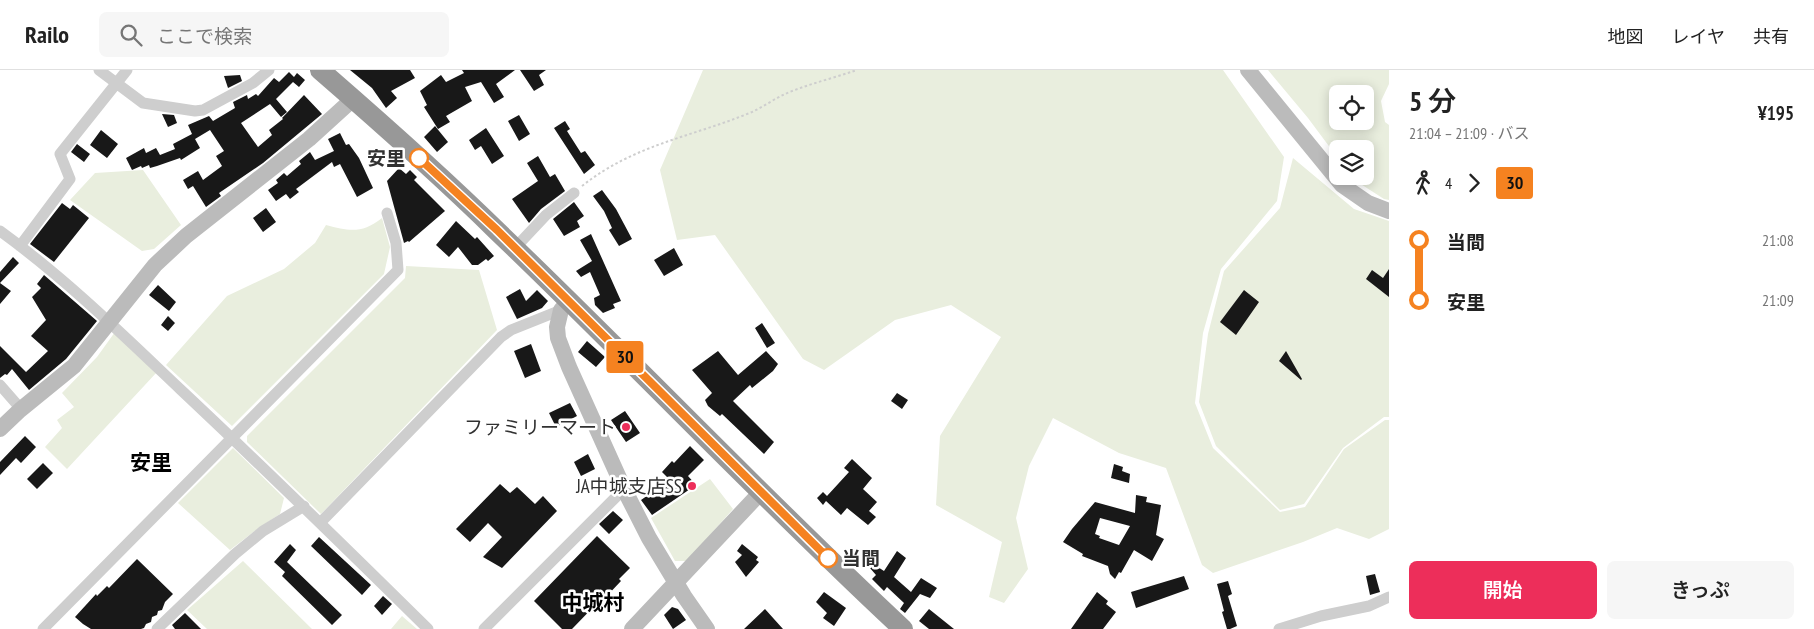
<!DOCTYPE html>
<html lang="ja">
<head>
<meta charset="utf-8">
<style>
  :root { --surface:#fff; --page:#f6f6f6; --text:#222; --muted:#767676; --line:#e0e0e0; --accent:#ed2e5a }
  body { margin:0; font-family:"PT Sans Narrow","Noto Sans JP",sans-serif; background:var(--page); color:var(--text); height:100vh; display:flex; flex-direction:column; font-size:19px; white-space:nowrap }
  * { box-sizing:border-box; margin:0 }
  p { font-size:16px; color:var(--muted) }
  .icon { flex:none; width:28px; height:28px; fill:none; stroke:currentColor; stroke-width:2; stroke-linecap:round; stroke-linejoin:round }
  .map { position:relative; flex:1; overflow:hidden }
  .panel { display:flex; flex-direction:column; background:var(--surface); width:425px }
  .panel>* { flex:none }
  .badge { padding:0 10px; border-radius:4px; font-size:18px; line-height:32px }
  .fabs { position:absolute; left:1329px; top:15px; display:grid; gap:10px }
  .fabs a { display:grid; place-items:center; width:45px; height:45px; border-radius:8px; background:var(--surface); box-shadow:0 2px 12px #0003; font-size:25px }
  .map>.badge { position:absolute; translate:-50% -50%; box-shadow:0 0 0 2px #fff }
  .legs { display:flex; align-items:center; gap:8px; height:55px; padding:0 20px; font-size:16px }
  .legs p { margin-inline-start:auto }
  .summary { display:flex; align-items:center; justify-content:space-between; height:85px; padding:0 20px }
  h1 { font-size:28px; font-weight:600; line-height:38px }
  .primary-button { display:flex; gap:10px; margin-top:auto; padding:10px 20px }
  .primary-button a { flex:1; height:58px; border-radius:8px; background:var(--accent); color:#fff; font-size:20px; font-weight:600; line-height:58px; text-align:center }
  .primary-button a+a { background:var(--page); color:var(--text) }
  ul { padding:0 20px; list-style:none }
  li { display:flex; align-items:center; gap:18px; height:60px; font-size:19px }
  li i { display:grid; place-items:center; width:8px; height:100%; margin:0 6px; background:currentColor }
  li i::after { content:''; width:12px; height:12px; margin:-6px; border:4px solid; border-radius:50%; background:var(--surface) }
  li p { margin-inline-start:auto }
  li:first-child i { background:linear-gradient(#0000 50%,currentColor 0) }
  li:last-child i { background:linear-gradient(currentColor 50%,#0000 0) }
  header { display:flex; align-items:center; gap:30px; box-sizing:border-box; height:70px; padding:0 25px; background:var(--surface); border-bottom:1px solid var(--line) }
  header strong { font-size:24px }
  nav { display:flex; gap:28px; margin-inline-start:auto; font-size:18px }
  .search { width:350px; height:45px; background:var(--page); display:flex; align-items:center; gap:12px; box-sizing:border-box; padding:0 18px; border-radius:8px; color:var(--muted); font-size:19px }
  main { display:flex; flex:1; min-height:0 }
  .map>svg:first-child { display:block }
  .green { fill:#e9eede; fill-rule:evenodd }
  .building { fill:#181818; fill-rule:evenodd }
  .lines { fill:none; stroke-linecap:round; stroke-linejoin:round }
  .path { stroke:#cecece; stroke-width:2; stroke-dasharray:2.5 2.5; stroke-linecap:butt }
  .street { stroke:#cecece; stroke-width:11 }
  .secondary { stroke:#bbb; stroke-width:16 }
  .highway { stroke:#989898; stroke-width:20 }
  .line-1-casing { stroke:#fff; stroke-width:11 }
  .line-1 { stroke:#f58220; stroke-width:8 }
  .stop-1-dot { fill:#fff; stroke:#f58220; stroke-width:2.5 }
  .poi-dot { fill:#ed2e5a; stroke:#fff; stroke-width:2 }
  .labels { text-anchor:middle; stroke-width:5; stroke-linejoin:round; paint-order:stroke }
  .stop-label { font-size:19px; font-weight:bold; fill:#313131; stroke:#fff; text-anchor:end }
  .poi-label { font-size:19px; fill:#313131; stroke:#fff; text-anchor:end }
  .quarter-label { font-size:21px; font-weight:bold; fill:#000; stroke:#fff }
</style>
</head>
<body>
<header>
<strong>Railo</strong>
<div class="search"><svg class="icon" aria-label="search" viewBox="0 0 24 24"><circle cx="10" cy="10" r="6"/><path d="M15 15l6 6"/></svg>ここで検索</div>
<nav><a>地図</a><a>レイヤ</a><a>共有</a></nav>
</header>
<main>
<div class="map">
<svg width="1389" height="559" viewBox="0 0 1389 559">
  <rect width="100%" height="100%" fill="#fff"/>
  <path class="green" d="M703 0H1223L1284 87 1277 131 1221 199 1203 263 1195 333 1213 378 1280 442 1305 437 1344 379 1385 350H1389V459L1369 469 1337 458 1303 472 1213 503 1202 495 1166 398 1119 383 1053 348 1029 396 1016 448 1028 499 1004 533 989 527 1002 472 936 435 940 366 1001 267 951 235 895 250 824 300 803 289 715 165 677 170 660 100Z
    M1268 0H1389V14L1381 31 1385 52 1389 55V130L1384 129 1356 111 1352 106H1365V79H1338L1337 87 1308 48ZM1338 24H1365V51H1338Z
    M1293 88 1354 139 1389 151V347H1384L1343 378 1304 434 1280 440 1216 376 1199 332 1208 264 1224 201 1280 138Z
    M143 100 181 155 154 179 142 181 70 130 95 103Z
    M382 148 390 177 384 204 232 356 166 295 227 226 284 199 315 173 326 155C349 161 362 164 382 148Z
    M406 196 479 200 497 260 321 444 247 372V366L405 208Z
    M115 262 157 302 67 399 45 377 62 358 57 350 74 337 62 323 97 287Z
    M233 378 284 428 280 444 260 457 230 480 178 433Z
    M710 409 733 439 687 491H675L651 448Z
    M243 491 312 559H207L187 540Z
    M402 546 417 559H391Z"/>
  <path class="building" d="M350 0H410L415 8 391 21 397 28 386 38 372 18Z
    M462 0H515L496 14 504 27 494 33 481 12 465 17 472 31 446 46 450 52 438 59 424 37 427 35 420 21 441 5 446 12 464 3Z
    M520 0H546L539 5 544 15 534 21Z
    M289 2 294 7 297 3 305 10 299 17 293 12 276 29 287 42 281 47 270 34 241 53 258 77 272 65 269 60 283 49 282 48 304 25 322 44 263 93 219 123 221 126 206 137 193 116 188 119 183 110 198 101 203 110 222 96 216 86 224 81 210 60 195 69 200 78 181 90 180 88 157 96 150 98 149 95 142 98 141 96 132 100 126 88 144 78 146 83 156 78 160 85 175 79 173 74 192 64 188 55 209 46 213 51 235 38 233 32 247 25 248 29 256 24 258 26 274 8 279 12Z
    M240 5 242 11 228 18 224 6Z
    M162 44 174 45 177 53 168 57Z
    M519 45 530 64 519 71 508 51Z
    M565 51 570 59 567 61 581 83 585 81 595 95 584 104 554 58Z
    M435 56 448 72 437 82 424 67Z
    M486 58 504 86 492 94 481 76 475 80 469 70Z
    M101 60 118 74 107 88 90 75Z
    M340 63 346 75 349 74 359 88 373 118 357 127 340 94 334 97 332 92 296 119 299 122 290 129 286 124 276 131 268 120 278 113 276 110 284 103 287 106 301 94 299 91 310 82 315 90 334 81 328 69Z
    M77 74 90 84 84 92 71 82Z
    M538 86 550 107 555 104 565 121 541 139 529 153 512 129 538 111 527 93Z
    M399 98 406 104 410 100 417 107 414 110 445 141 409 172 408 171 404 173 387 111Z
    M602 120 616 139 632 169 619 176 609 160 612 158 604 141 593 126Z
    M574 132 584 146 577 151 580 157 564 166 553 149Z
    M62 133 70 139 73 135 89 148 54 192 30 174Z
    M266 138 276 152 263 162 253 148Z
    M456 151 475 169 477 167 494 186 488 191 486 189 478 195H472L458 177 449 187 436 175Z
    M591 164 621 231 613 234 615 238 603 243 595 235 594 228 600 225 590 202 581 207 576 201 592 191 580 170Z
    M674 178 683 195 664 206 654 190Z
    M13 187 19 193 0 213 11 221 0 234V202Z
    M1389 199V227L1366 209 1372 200 1383 208Z
    M44 205 97 251 66 289 29 320 12 299 7 305 5 304 0 308V276L26 302 48 281 31 266 46 250 32 227 41 218 37 214Z
    M158 215 176 232 169 241 149 225Z
    M520 219 526 231 537 220 548 231 542 238 517 249 506 227Z
    M1244 220 1259 232 1236 265 1220 252Z
    M168 246 175 253 168 261 161 255Z
    M762 253 775 273 767 278 755 258Z
    M587 271 605 287 596 297 578 282Z
    M531 274 541 301 525 308 514 281Z
    M718 281 738 305 766 281 778 294 773 301 752 318 750 315 733 331 774 372 764 384 722 344 720 346 708 336 705 330 712 323 692 300Z
    M1286 281 1302 309 1301 310 1279 291Z
    M897 323 908 330 902 339 891 331Z
    M570 333 577 346 556 357 549 343Z
    M625 341 640 363 626 372 611 350Z
    M25 366 36 377 21 393 16 388 0 405V392Z
    M690 376 704 390 688 406 696 415 652 445 641 430 670 410 662 402 672 391 674 393Z
    M588 384 595 399 581 406 574 392Z
    M852 389 872 408 863 419 877 432 869 441 876 447 868 455 847 438 841 445 826 431 823 435 817 428 823 422 827 426 849 402 844 398Z
    M43 393 53 403 37 419 27 409Z
    M1114 394 1123 397 1122 401 1130 404 1129 413 1111 408Z
    M500 414 510 423 517 417 535 434 543 426 557 441 502 498 483 487 502 467 488 453 470 472 456 459Z
    M1136 425 1147 427 1146 432 1161 435 1156 465 1164 469 1152 491 1134 480 1121 503 1119 502 1115 509 1110 504 1108 496 1082 486 1083 484 1063 472 1072 459 1095 432 1135 443ZM1100 448 1130 456 1119 475 1099 468 1100 466 1095 464Z
    M613 441 623 450 609 464 599 454Z
    M597 466 630 498 619 509 621 511 604 529 603 527 572 559H562L534 531Z
    M319 467 371 515 362 525 311 476Z
    M290 474 296 480 287 492 342 545 332 555 282 506 285 502 274 492Z
    M742 474 758 487 756 490 759 492 746 507 735 492 742 485 737 481Z
    M897 481 906 488 894 507 911 522 921 508 937 518 930 528 920 524 905 543 900 539 904 533 887 517 884 521 872 509 876 505 863 490 864 488 884 501Z
    M137 489 173 524 165 532 162 540 158 541 157 545 152 547 151 552 146 554 144 558 141 559H91L83 554 75 547 96 524 97 526 107 516 109 518Z
    M1375 504 1380 522 1370 525 1366 506Z
    M1184 506 1189 519 1136 538 1131 522Z
    M1228 511 1232 524 1228 526 1237 556 1230 559H1227L1222 542 1224 541 1217 514Z
    M824 522 846 538 834 556 823 548 827 543 816 532Z
    M1097 522 1108 531 1106 534 1116 542 1103 559H1071Z
    M383 526 392 534 382 545 374 536Z
    M672 537 678 539 686 550 673 559 664 545Z
    M765 539 783 559H744Z
    M929 539 954 559H929L919 551Z
    M185 543 201 559H175L172 555Z"/>
  <g class="lines">
    <path class="path" d="M582 116C635 74 692 67 752 42 763 37 774 29 785 24 808 14 834 8 857 0"/>
    <path class="street" d="M99 0 143 33 195 41 203 40 253 13 269 0
      M0 161C65 208 122 264 180 319 264 398 346 478 428 559
      M20 176 70 109 60 84 127 0
      M515 178 546 145 574 123
      M0 315 21 339
      M320 453 501 267 511 260 561 240
      M43 559 398 200 396 173 387 143
      M157 559 235 484 263 461 304 436
      M484 559 624 419
      M1279 559 1321 546 1369 536 1389 527"/>
    <path class="secondary" d="M1248 0 1342 115 1368 133 1389 141
      M569 231 561 240 557 257 558 268 569 297 624 419 649 468 684 526 707 559
      M0 359 20 340 74 296 155 195 186 166 309 69 353 29
      M632 559 761 422"/>
    <path class="highway" d="M320 0C380 52 440 105 497 161 634 292 764 430 903 559"/>
  </g>
  <g class="lines">
    <g class="line-1-casing">
      <path id="line-1" d="M419 88 497 160 828 488"/>
    </g>
    <use href="#line-1" class="line-1"/>
  </g>
  <g class="stop-1-dot">
    <circle cx="419" cy="88" r="9"/>
    <circle cx="828" cy="488" r="9"/>
  </g>
  <g class="poi-dot">
    <circle cx="626" cy="357" r="5"/>
    <circle cx="692" cy="416" r="5"/>
  </g>
  <g class="labels">
    <g class="stop-label">
      <text x="405" y="95">安里</text>
      <text x="842" y="495" text-anchor="start">当間</text>
    </g>
    <g class="poi-label">
      <text x="616" y="364">ファミリーマート</text>
      <text x="682" y="423">JA中城支店SS</text>
    </g>
    <g class="quarter-label">
      <text x="151" y="400">安里</text>
      <text x="593" y="540">中城村</text>
    </g>
  </g>
</svg>
<div class="fabs">
<a><svg class="icon" aria-label="locate" viewBox="0 0 24 24"><circle cx="12" cy="12" r="6"/><path d="M12 2v4M12 18v4M2 12h4M18 12h4"/></svg></a>
<a><svg class="icon" aria-label="layers" viewBox="0 0 24 24"><path d="M12 4l9 5-9 5-9-5zM3 14l9 5 9-5"/></svg></a>
</div>
<b class="badge" style="left:625px;top:287px;background:#f58220;color:#111">30</b>
</div>
<section class="panel">
<div class="summary"><div><h1>5 分</h1><p>21:04 – 21:09 · バス</p></div><b>¥195</b></div>
<div class="legs"><svg class="icon" aria-label="walk" viewBox="0 0 24 24"><circle cx="13" cy="4" r="2"/><path d="M13 8l-2 6 4 7M11 14l-3 7M7 12l3-4h3l4 4"/></svg>4<svg class="icon" aria-label="forward" viewBox="0 0 24 24"><path d="M9 5l7 7-7 7"/></svg><b class="badge" style="background:#f58220;color:#111">30</b></div>
<ul>
<li><i style="color:#f58220"></i><b>当間</b><p>21:08</p></li>
<li><i style="color:#f58220"></i><b>安里</b><p>21:09</p></li>
</ul>
<div class="primary-button"><a>開始</a><a>きっぷ</a></div>
</section>
</main>
</body>
</html>
